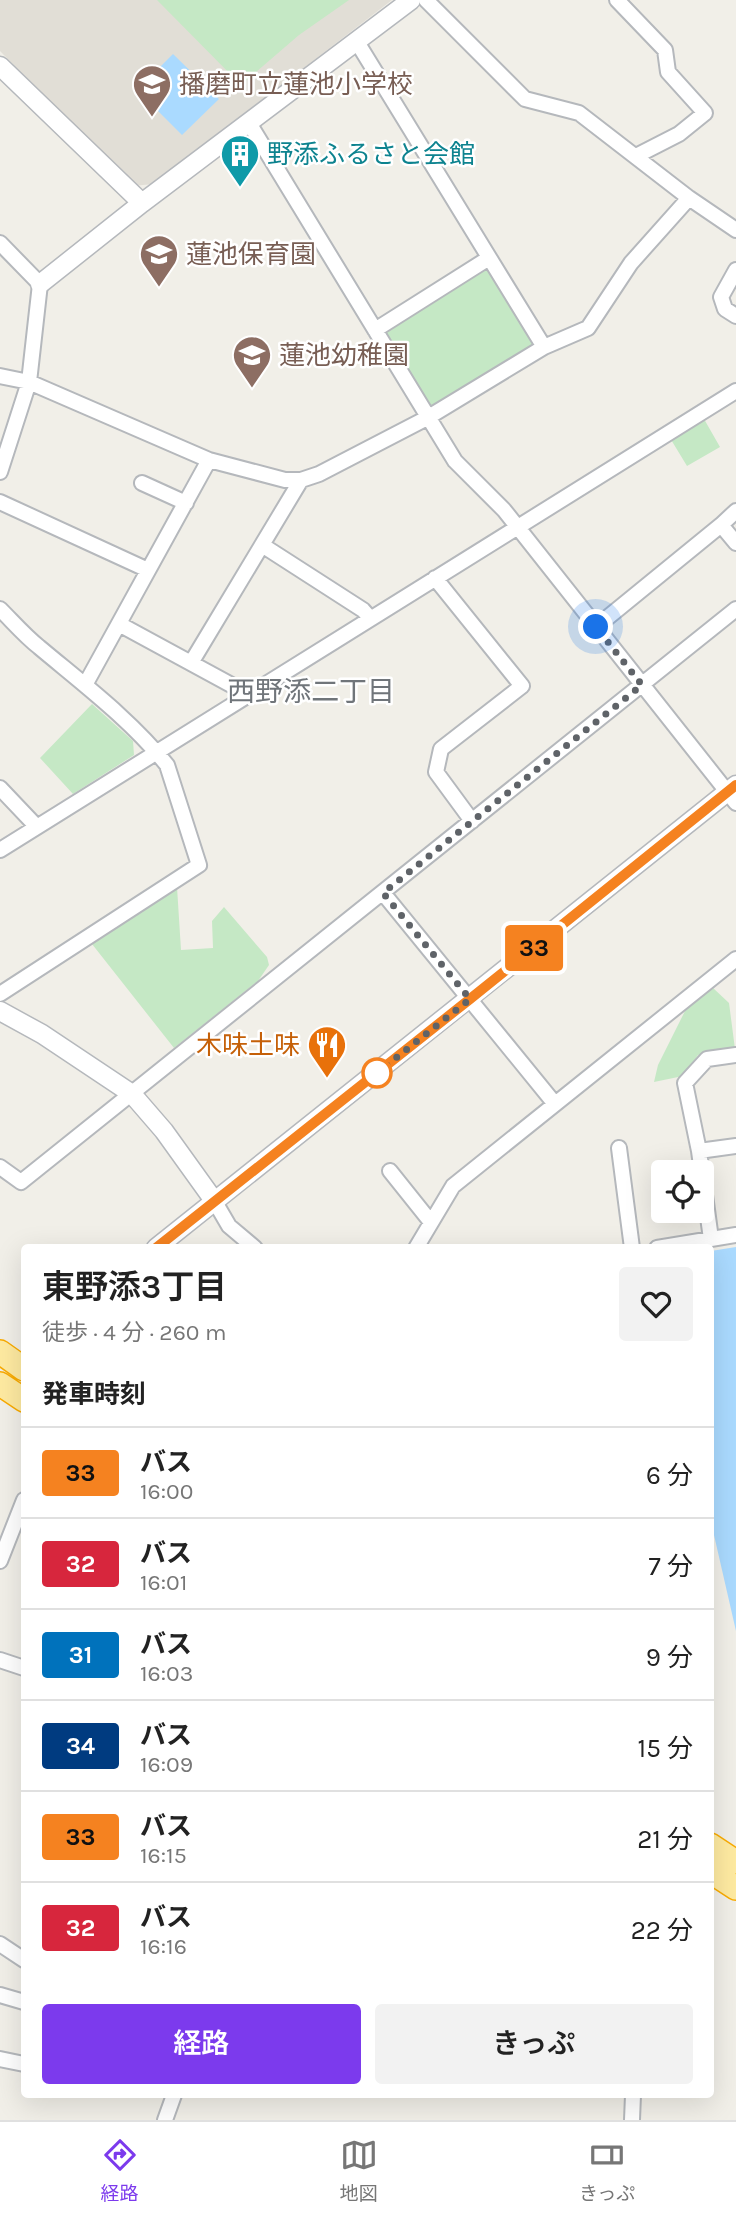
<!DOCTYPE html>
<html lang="ja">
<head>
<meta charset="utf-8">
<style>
  :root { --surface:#fff; --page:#f2f2f2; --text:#222; --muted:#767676; --line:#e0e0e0; --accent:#7c3aed }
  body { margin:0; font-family:Karla,"Noto Sans JP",sans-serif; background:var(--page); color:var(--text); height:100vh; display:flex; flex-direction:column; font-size:26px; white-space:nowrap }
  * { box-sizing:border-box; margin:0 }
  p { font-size:23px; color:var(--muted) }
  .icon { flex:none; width:38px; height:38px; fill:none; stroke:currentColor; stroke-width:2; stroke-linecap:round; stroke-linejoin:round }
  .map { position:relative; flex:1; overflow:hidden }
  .sheet { position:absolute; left:21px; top:1244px; width:693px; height:854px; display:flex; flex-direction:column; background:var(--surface); border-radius:7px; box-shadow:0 7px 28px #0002 }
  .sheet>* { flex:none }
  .badge { padding:0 14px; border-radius:5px; font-size:24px; line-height:46px }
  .tools { position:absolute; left:651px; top:1160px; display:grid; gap:14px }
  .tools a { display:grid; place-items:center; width:63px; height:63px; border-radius:7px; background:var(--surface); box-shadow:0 7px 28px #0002; font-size:35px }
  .you { position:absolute; width:35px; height:35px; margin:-18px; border:5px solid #fff; border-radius:50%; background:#1a73e8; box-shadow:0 0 0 10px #1a73e833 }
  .map>.badge { position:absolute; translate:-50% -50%; box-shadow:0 0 0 4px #fff }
  h2 { padding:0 21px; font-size:26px; line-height:63px }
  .round { display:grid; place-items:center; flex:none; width:74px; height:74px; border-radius:7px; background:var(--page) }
  .headline { display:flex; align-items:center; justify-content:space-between; height:119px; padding:0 21px }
  h1 { font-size:33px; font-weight:600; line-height:52px }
  .button { display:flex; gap:14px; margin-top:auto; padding:14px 21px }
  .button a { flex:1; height:80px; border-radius:7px; background:var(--accent); color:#fff; font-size:28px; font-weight:600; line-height:80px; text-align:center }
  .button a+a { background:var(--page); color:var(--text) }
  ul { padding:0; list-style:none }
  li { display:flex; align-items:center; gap:21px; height:91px; padding:0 21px; border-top:2px solid var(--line) }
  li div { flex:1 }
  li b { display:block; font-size:26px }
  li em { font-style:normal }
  li .badge { min-width:77px; font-weight:700; text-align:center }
  .tabs { display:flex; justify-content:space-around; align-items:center; height:98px; border-top:2px solid var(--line); background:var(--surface); font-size:19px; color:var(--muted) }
  .tabs a { display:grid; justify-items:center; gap:4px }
  .tabs .active { color:var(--accent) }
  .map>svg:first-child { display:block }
  .education { fill:#e1ded6 }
  .green { fill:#c5e8c5 }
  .water { fill:#aadaff }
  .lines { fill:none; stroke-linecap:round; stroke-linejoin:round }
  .minor-casing { stroke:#b5b8bc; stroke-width:18 }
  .tertiary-casing { stroke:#b5b8bc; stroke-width:21 }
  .trunk-casing { stroke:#f9ab00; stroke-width:26 }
  .minor { stroke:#fff; stroke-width:14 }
  .tertiary { stroke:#fff; stroke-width:18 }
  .trunk { stroke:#feeaa1; stroke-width:23 }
  .line-casing { stroke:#fff; stroke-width:16 }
  .line { stroke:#f58220; stroke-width:10 }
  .walk { stroke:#5f6368; stroke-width:7; stroke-dasharray:0 12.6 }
  .stop-dot { fill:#fff; stroke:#f58220; stroke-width:3.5 }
  .labels { text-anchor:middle; stroke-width:5; stroke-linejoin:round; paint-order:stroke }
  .education-label { font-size:26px; fill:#785e54; stroke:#fff; text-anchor:start }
  .culture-label { font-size:26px; fill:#0d838f; stroke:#fff; text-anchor:start }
  .food-label { font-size:26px; fill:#c56008; stroke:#fff; text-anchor:end }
  .neighbourhood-label { font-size:28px; fill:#70757a; stroke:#fff }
</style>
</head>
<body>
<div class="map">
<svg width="736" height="2120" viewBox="0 0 736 2120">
  <rect width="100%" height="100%" fill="#f1efe8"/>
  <path class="education" d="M0 0H392L153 184 133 186 0 51Z"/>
  <path class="green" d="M157 0H349L299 35 241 85Z
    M487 267 534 344 432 408 384 331Z
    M704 419 720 447 687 466 670 438Z
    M92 704 133 741 134 755 73 794 40 758Z
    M177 887 181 950 213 948 212 921 224 907 267 957 269 965 258 981 174 1048 92 944Z
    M712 987 729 1003 735 1049 698 1055 683 1076 654 1082 658 1065 686 1009Z"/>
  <path class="water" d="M173 54 219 99 182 135 137 90Z
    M736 1247V1631L711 1522V1251Z"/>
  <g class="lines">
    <g class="minor-casing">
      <path id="minor" d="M426 0 525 99 579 113 689 198 736 230
        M617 0 665 50 668 72 705 113 679 134 636 156
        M357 42 544 347
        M249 123 455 461 504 510 736 803
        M0 243 40 284 29 382 0 472
        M736 270 721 297 725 309 736 316
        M375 330 489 258
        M0 376 29 382 209 460 285 480H301L319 474 427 418 544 347 588 328 631 263 689 198
        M142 483 186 503
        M0 502 148 570
        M721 525 736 511
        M262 545 363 610 370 618
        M435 578 522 686 441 749 436 772 472 821
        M0 609C13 622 25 636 39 647 83 684 131 720 167 765L199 865 0 994
        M119 624 235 687 242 698
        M596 627 721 525 736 543
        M191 663 301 480
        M85 685 209 460
        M0 788 37 827
        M0 850 736 391
        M383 893 555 1104
        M619 1148 632 1248
        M699 1151 736 1146
        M0 1167 21 1182 736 609
        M390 1171 430 1221
        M215 1202 229 1226 255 1248
        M711 1239 699 1151 685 1083 707 1059 736 1055
        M416 1248 453 1186 736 959
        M657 1248 736 1235
        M0 1561 24 1500
        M0 1660 24 1668
        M0 1944 24 1960
        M0 1995 24 2002
        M0 2059 24 2064
        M165 2120 174 2095
        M632 2120 633 2095"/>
    </g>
    <g class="tertiary-casing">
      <path id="tertiary" d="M0 66 142 203
        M40 284 142 203 411 0
        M0 1011 42 1034 132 1094 164 1131 215 1202
        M156 1248 736 785"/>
    </g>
    <g class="trunk-casing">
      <path id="trunk" d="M0 1352 24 1369
        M0 1384 24 1400
        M710 1845 736 1862
        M710 1871 736 1888"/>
    </g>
    <use href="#minor" class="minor"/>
    <use href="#tertiary" class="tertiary"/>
    <use href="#trunk" class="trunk"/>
  </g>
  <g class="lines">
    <g class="line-casing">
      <path id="line" d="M156 1248 470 999 736 785"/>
    </g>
    <use href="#line" class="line"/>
    <path class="walk" d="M377 1073 470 999 383 893 642 685 596 627"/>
  </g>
  <defs>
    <g id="school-pin" transform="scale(2.0125)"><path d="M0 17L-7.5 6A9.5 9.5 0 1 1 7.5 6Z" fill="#8d6e63" stroke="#fff"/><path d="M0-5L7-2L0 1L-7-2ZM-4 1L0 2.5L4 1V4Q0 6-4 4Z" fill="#fff"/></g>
    <g id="building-pin" transform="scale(2.0125)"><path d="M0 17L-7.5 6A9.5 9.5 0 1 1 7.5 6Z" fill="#0f9aa8" stroke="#fff"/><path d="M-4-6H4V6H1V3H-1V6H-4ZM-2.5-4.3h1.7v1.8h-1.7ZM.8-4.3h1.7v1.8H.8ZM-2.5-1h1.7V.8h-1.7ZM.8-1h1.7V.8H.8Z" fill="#fff"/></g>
    <g id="restaurant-pin" transform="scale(2.0125)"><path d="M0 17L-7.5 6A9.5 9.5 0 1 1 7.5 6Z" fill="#e8710a" stroke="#fff"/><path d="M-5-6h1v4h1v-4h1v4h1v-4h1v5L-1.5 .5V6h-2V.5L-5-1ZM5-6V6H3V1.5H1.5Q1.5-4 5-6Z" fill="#fff"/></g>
  </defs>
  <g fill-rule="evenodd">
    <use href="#school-pin" x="152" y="84"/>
    <use href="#building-pin" x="240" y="154"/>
    <use href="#school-pin" x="159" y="254"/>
    <use href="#school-pin" x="252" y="355"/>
    <use href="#restaurant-pin" x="327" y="1045"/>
  </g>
  <circle class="stop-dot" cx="377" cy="1073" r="14"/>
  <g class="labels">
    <g class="education-label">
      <text x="179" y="93">播磨町立蓮池小学校</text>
      <text x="186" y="263">蓮池保育園</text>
      <text x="279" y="364">蓮池幼稚園</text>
    </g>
    <g class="culture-label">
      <text x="267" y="163">野添ふるさと会館</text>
    </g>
    <g class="food-label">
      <text x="300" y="1054">木味土味</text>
    </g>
    <g class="neighbourhood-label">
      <text x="311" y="701">西野添二丁目</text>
    </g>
  </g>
</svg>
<div class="tools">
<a><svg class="icon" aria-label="locate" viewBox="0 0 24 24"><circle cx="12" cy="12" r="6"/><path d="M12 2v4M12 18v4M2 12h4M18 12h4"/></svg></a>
</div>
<div class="you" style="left:596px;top:627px"></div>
<b class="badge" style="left:534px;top:948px;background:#f58220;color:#111">33</b>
<section class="sheet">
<div class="headline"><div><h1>東野添3丁目</h1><p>徒歩 · 4 分 · 260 m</p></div><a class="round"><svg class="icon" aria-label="heart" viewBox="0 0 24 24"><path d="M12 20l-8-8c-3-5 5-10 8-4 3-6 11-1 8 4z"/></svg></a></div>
<h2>発車時刻</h2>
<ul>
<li><span class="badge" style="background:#f58220;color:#111">33</span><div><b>バス</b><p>16:00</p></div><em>6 分</em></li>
<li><span class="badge" style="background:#d7263d;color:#fff">32</span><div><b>バス</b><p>16:01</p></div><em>7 分</em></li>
<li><span class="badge" style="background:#0072bc;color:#fff">31</span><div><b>バス</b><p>16:03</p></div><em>9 分</em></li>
<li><span class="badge" style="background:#003b80;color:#fff">34</span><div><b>バス</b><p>16:09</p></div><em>15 分</em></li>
<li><span class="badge" style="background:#f58220;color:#111">33</span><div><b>バス</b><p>16:15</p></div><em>21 分</em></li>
<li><span class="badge" style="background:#d7263d;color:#fff">32</span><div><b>バス</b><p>16:16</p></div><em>22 分</em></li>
</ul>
<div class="button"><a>経路</a><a>きっぷ</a></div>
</section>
</div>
<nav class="tabs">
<a class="active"><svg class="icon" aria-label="directions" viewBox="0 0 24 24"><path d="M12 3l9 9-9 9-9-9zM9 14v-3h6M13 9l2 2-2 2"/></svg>経路</a>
<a><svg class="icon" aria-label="map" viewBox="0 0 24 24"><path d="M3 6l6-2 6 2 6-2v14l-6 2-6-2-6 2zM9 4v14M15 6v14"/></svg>地図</a>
<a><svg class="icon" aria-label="tickets" viewBox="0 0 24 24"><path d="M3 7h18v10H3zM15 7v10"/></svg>きっぷ</a>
</nav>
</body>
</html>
